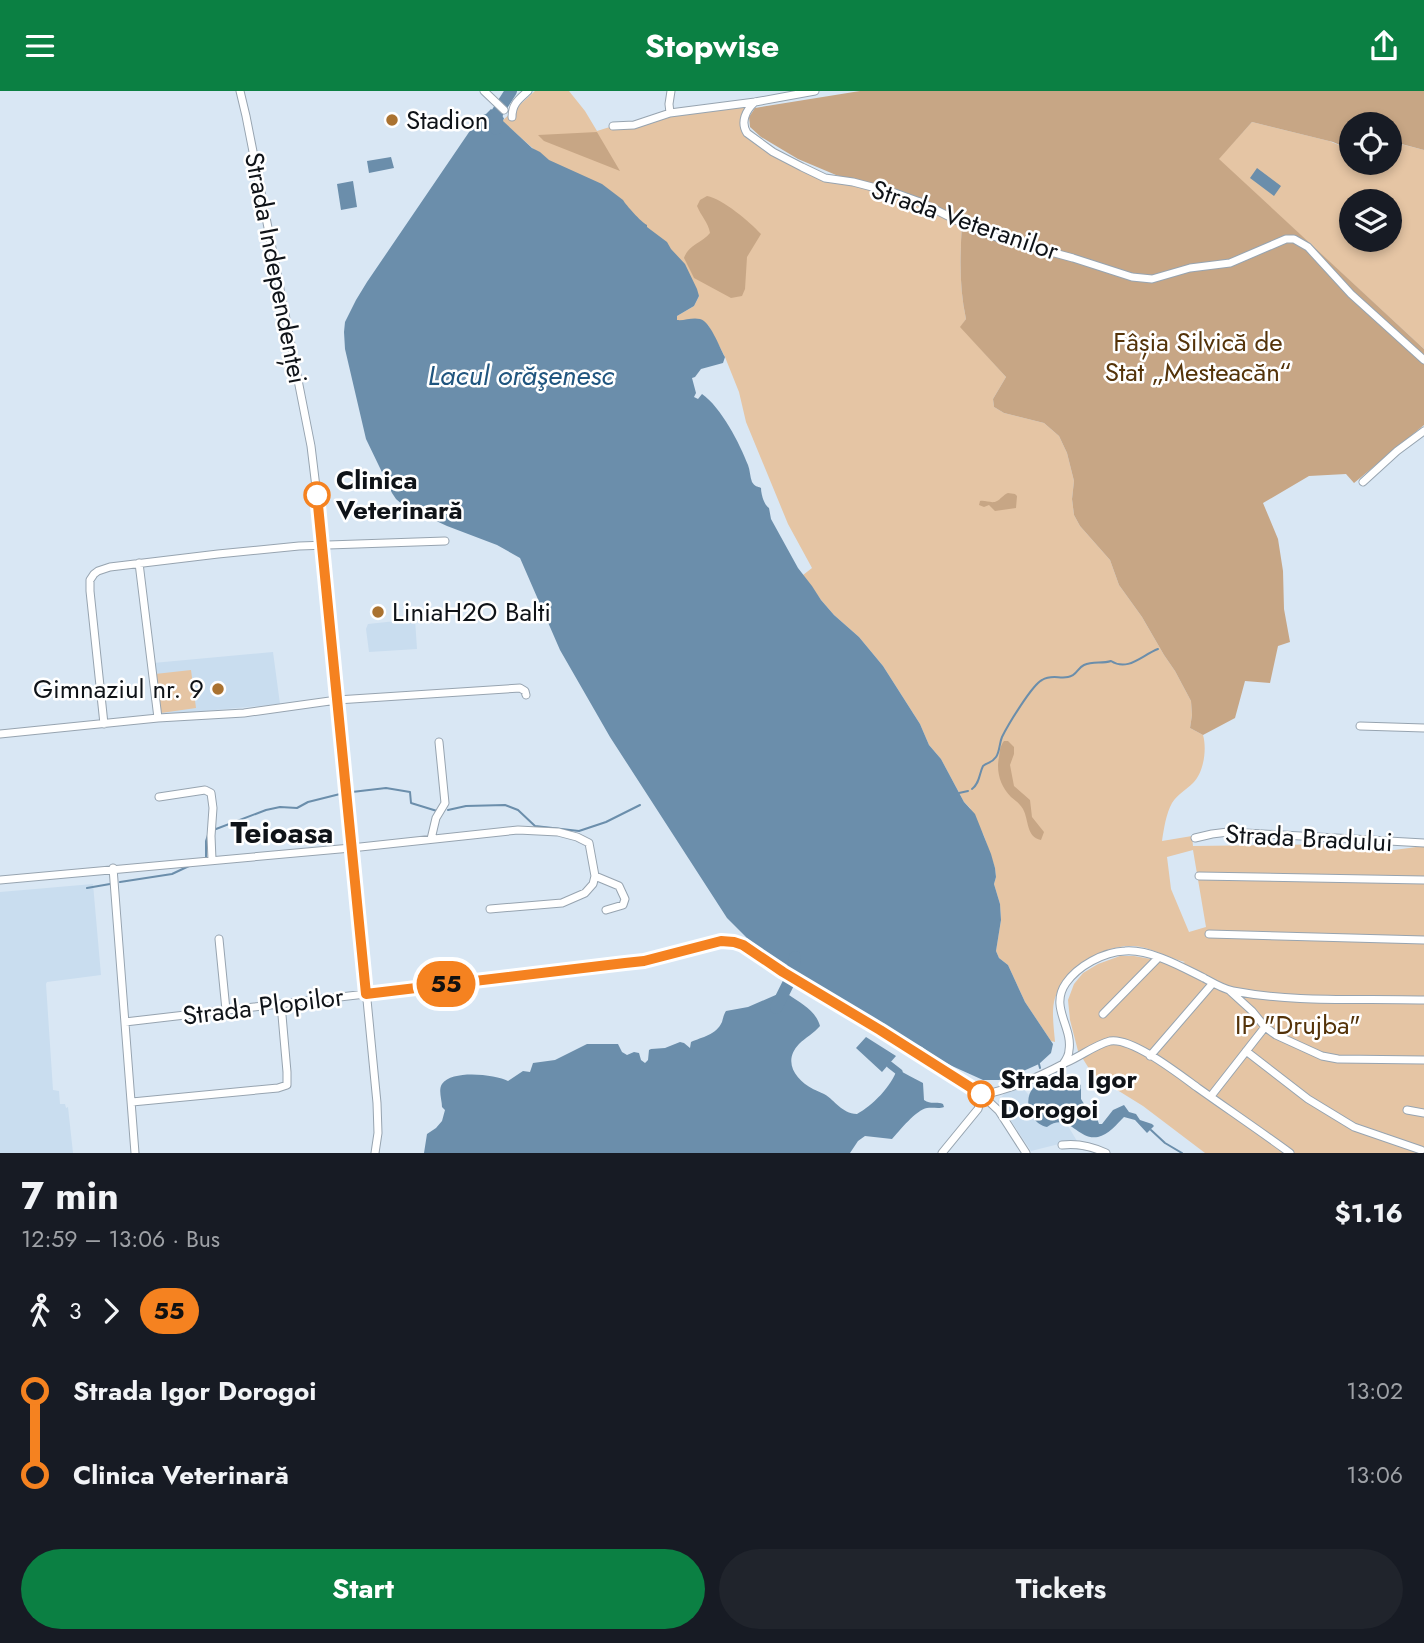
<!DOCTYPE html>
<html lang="en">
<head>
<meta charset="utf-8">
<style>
  :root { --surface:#171b24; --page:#20242c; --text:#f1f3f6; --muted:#9ea1a6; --accent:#0b8043 }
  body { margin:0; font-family:Jost,sans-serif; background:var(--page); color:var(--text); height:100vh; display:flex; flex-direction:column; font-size:26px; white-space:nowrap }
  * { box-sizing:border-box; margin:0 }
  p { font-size:23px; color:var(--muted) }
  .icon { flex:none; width:38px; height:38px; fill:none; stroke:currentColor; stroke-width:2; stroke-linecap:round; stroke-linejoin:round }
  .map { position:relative; height:1062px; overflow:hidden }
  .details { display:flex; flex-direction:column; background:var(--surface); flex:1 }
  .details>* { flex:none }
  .badge { padding:0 14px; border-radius:23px; font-size:24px; line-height:46px }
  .tools { position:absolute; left:1339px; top:21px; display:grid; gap:14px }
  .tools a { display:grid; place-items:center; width:63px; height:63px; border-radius:50%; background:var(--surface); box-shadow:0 4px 10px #0003; font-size:35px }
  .map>.badge { position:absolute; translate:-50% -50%; box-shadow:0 0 0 4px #fff }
  .legs { display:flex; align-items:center; gap:10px; height:77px; padding:0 21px; font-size:23px }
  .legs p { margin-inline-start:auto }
  .summary { display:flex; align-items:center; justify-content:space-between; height:119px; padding:0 21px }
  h1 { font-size:38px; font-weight:700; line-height:52px }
  .button { display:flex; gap:14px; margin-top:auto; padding:14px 21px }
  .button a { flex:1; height:80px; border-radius:42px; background:var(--accent); color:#fff; font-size:28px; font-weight:700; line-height:80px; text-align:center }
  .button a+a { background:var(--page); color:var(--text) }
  ul { padding:0 21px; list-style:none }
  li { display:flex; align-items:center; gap:24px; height:84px; font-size:26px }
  li i { display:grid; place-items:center; width:10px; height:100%; margin:0 9px; background:currentColor }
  li i::after { content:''; width:18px; height:18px; margin:-9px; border:5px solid; border-radius:50%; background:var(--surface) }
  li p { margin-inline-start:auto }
  li:first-child i { background:linear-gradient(#0000 50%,currentColor 0) }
  li:last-child i { background:linear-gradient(currentColor 50%,#0000 0) }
  header { display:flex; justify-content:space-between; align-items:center; height:91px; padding:0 21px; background:var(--accent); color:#fff; font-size:32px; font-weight:700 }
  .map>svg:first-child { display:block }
  .built { fill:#c9ddef }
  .green { fill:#e5c5a4; fill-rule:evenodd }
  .forest { fill:#c7a685 }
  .water { fill:#6b8eab }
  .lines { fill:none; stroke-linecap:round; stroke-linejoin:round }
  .stream { stroke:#6b8eab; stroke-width:2 }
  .canal { stroke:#6b8eab; stroke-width:7 }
  .river { stroke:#6b8eab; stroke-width:12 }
  .minor-casing { stroke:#97a4b0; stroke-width:9 }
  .minor { stroke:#fff; stroke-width:7 }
  .line-1-casing { stroke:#fff; stroke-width:16 }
  .line-1 { stroke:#f58220; stroke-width:10 }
  .poi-dot { fill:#aa7230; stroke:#fff; stroke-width:2.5 }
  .stop-1-dot { fill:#fff; stroke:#f58220; stroke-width:3.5 }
  .labels { text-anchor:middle; stroke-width:5; stroke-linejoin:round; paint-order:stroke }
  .poi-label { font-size:26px; fill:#0f1318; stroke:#fff; text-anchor:start }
  .street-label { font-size:26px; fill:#0f1318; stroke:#fff }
  .park-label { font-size:26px; fill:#543309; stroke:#fff }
  .stop-label { font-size:26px; font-weight:bold; fill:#0f1318; stroke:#fff; text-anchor:start }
  .water-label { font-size:28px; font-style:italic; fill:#1f557f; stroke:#fff }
  .quarter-label { font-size:30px; font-weight:bold; fill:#0f1318; stroke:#fff }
</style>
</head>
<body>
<header><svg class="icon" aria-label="menu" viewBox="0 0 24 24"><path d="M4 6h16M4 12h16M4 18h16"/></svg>Stopwise<svg class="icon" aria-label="share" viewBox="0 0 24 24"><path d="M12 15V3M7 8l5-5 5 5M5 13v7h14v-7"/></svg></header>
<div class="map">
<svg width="1424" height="1062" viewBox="0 0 1424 1062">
  <rect width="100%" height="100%" fill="#d9e7f4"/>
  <path class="built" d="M415 528 417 558 369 561 366 538 368 533Z
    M273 561 280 613 161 624 153 572Z
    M93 793 101 884 47 891 46 893 53 999 59 1000 60 1013H65L66 1017 68 1016 73 1062H0V801Z
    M1022 996 1033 1009 1059 1020 1077 1050 1059 1053 1031 1060 998 1010 1005 1002Z"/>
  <path class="green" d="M535 0H569L585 20 597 40 613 35 629 33 670 22 755 11 748 19 744 37 762 52 825 87 875 96 962 132C960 165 959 196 966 228L961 236 1006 286 993 308 994 316 1004 322 1044 332 1059 345 1067 362 1074 390 1072 408 1074 424 1080 435 1110 469 1119 494 1142 526 1164 564 1175 580 1191 610 1192 624 1190 637 1203 644C1207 658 1204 681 1193 692 1186 699 1178 703 1172 712 1166 723 1164 737 1162 750L1192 745 1193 755 1342 753V757L1394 759 1424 755V1062H1205L1143 1015 1093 984 1078 960 1070 929 1068 909 1074 893 1083 882 1098 873 1120 865H1134L1151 868 1155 863 1180 873 1185 871C1168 867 1151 856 1133 855 1103 853 1064 879 1055 907 1051 920 1054 937 1055 951L1051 950 1025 911 1008 874 999 867 996 860 1001 829 1000 813 994 793 996 786 995 777 984 745 970 717 964 711 941 668 929 654 920 633 883 575 859 546 834 524 821 509 803 484 812 477 788 433 746 331 739 301 725 266 708 234 699 228 679 231 677 229V225L694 215 699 205 502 30ZM1193 759 1206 836 1189 841 1171 798 1167 766Z
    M1252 31 1329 50 1351 59V72H1379L1384 74 1385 72H1390V61L1393 51 1424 59V258L1218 68ZM1351 110H1390V149H1351Z
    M191 579 196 617 161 622 155 583Z"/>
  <path class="forest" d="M860 0H1424V59L1394 51 1390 61V33H1351V59L1333 51 1252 31 1219 68 1424 258V334L1354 392 1346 383 1309 385 1263 412 1278 448 1283 480 1284 518 1290 551 1278 555 1270 592 1245 590 1235 627 1203 644 1190 637 1192 624 1191 610 1175 580 1164 564 1142 526 1119 494 1110 469 1080 435 1074 424 1072 408 1074 390 1067 362 1059 345 1044 332 1004 322 994 316 993 308 1006 286 960 236 966 228C959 196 960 165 962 132L902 104 836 84 798 68 761 46 750 36 749 26 755 17Z
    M597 41 620 80 544 50 538 44Z
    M707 105C723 108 750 131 761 143L747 166 745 198 742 205 731 207 694 187 684 167C688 154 702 152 710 142 708 131 701 125 697 115L700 109Z
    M1008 402 1015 403 1017 405 1016 417 995 420 989 414 984 416 979 414 980 410C986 409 992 413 997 410 1001 408 1003 404 1008 402Z
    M1004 650H1008L1014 656V663L1010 674 1014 695 1030 709 1032 726 1044 741 1041 749C1026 746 1029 729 1023 718 1020 713 1016 710 1011 706 1000 695 996 680 999 666 1000 659 1000 655 1004 650Z"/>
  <path class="water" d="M491 18 504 27 503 30 532 57 540 61 549 69 602 93 623 109C626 114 641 131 647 134V136L667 151 671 158 685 173 697 198 699 205 694 215 677 225V229C684 230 692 226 700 228 711 231 719 256 725 266L723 272 701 278 695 286 692 287 696 302 694 306 698 308 702 303C721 316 740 353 748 374 750 379 750 386 752 391 755 396 757 395 761 397 761 403 764 414 769 417L771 428 798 477 812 495 821 509 834 524 859 546 883 575 920 633 929 654 941 668 964 711 975 723 991 763 995 777 996 786 994 793 1000 813 1001 829 996 860 999 867 1008 874 1025 911 1053 953 1051 962 1039 973 1010 986 999 989H983L952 975 936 967 922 956 903 948 887 936 848 912 787 879 759 859 727 827 610 646 560 559 520 467 497 454 447 435 404 415 396 408 392 402 366 348 345 258 344 241 345 231 356 209 367 191 480 25 486 23Z
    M391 66 394 77 369 82 367 70Z
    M1257 77 1281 95 1274 105 1250 87Z
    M353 90 357 116 341 119 337 93Z
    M783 902 786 906 789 904C801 912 816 920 820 935 814 942 805 947 799 953 782 971 796 989 813 998 815 999 822 1002 824 1003 836 1010 841 1022 857 1023 872 1015 892 995 897 978 905 983 914 987 923 992L924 1009C931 1014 936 1010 943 1013L944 1016C939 1018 933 1016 927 1017 916 1019 900 1039 892 1048L865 1045 858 1050 850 1062H424L427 1043 436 1037 442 1030 445 1019 442 1016C442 1009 438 999 442 993 453 978 496 984 508 990L523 980 530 981 533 972 555 969 587 953H618L622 961 627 964 634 961 639 962 641 969 645 972 648 969 649 959 651 958 665 957 680 951 684 952 690 957 691 951C702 946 716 944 722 931 723 927 724 923 726 920L748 916 778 903 780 904Z
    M866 946 896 965 882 981 856 957Z
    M1061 988 1076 991 1081 994V1008L1086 1016 1095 1021 1099 1033H1102L1113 1019 1124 1014 1129 1021 1136 1023 1140 1029 1152 1033 1154 1035 1147 1042 1135 1029 1124 1026C1117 1033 1108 1044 1098 1046 1077 1050 1069 1020 1047 1036 1030 1033 1022 1008 1034 996 1041 990 1053 990 1061 988Z"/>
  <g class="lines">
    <path class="stream" d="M972 698C980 692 979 683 983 675 988 671 992 672 996 666 1000 660 999 653 1002 646 1008 634 1032 594 1042 589 1052 583 1059 588 1068 586 1077 585 1077 577 1084 574 1093 570 1102 573 1111 570 1128 581 1142 564 1158 558
      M352 701 386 697 410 701 411 712 437 720
      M959 702 968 700
      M448 719 466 715 505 714 518 719 535 735 579 740 606 731 640 714
      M216 738 266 719 280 716 297 717 308 711 340 703
      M206 766V750L208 744
      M120 791 172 783 189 775
      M87 797 110 793
      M1039 973 1040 977
      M1151 1039 1165 1052 1182 1062"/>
    <path class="canal" d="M890 974 899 981"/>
    <path class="river" d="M496 38 497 22 511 0
      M776 917 793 883 795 866"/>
    <g class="minor-casing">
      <path id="minor" d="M240 0 246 25 311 355 323 454 377 1012 378 1042 375 1062
        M484 0 504 19
        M755 11C746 19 740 31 747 42L773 61 802 76 825 87 853 91 895 102 920 111 964 133 999 147 1073 167 1132 186 1152 188 1190 177 1230 172 1286 148H1294L1308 156 1351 203 1424 269
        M670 22 669 13 671 0
        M512 26C512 13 519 8 528 0
        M613 35 634 34 670 22 755 11 815 0
        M1363 391 1397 360 1424 340
        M139 472 158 627
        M104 633 90 500V489L94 483 98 480 110 476 218 463 299 455 445 450
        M1360 635 1424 637
        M0 643 158 627 244 622 337 609 520 597 525 600 526 604
        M159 706 205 699 211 702 213 717 211 745 212 769
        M1195 747 1212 743 1228 741 1424 752
        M431 748 436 727 445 712 439 651
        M113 777 135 1062
        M595 785 619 795 625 808 623 814 606 819
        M1199 785 1424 789
        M0 789 351 757 518 739 558 741 577 746 589 752 595 785 593 793 585 802 562 812 490 818
        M1209 843 1424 849
        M219 848 226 919
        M1230 900 1252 920 1265 936 1276 944 1322 965 1338 968 1424 969
        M1103 923 1158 867
        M125 931 606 875 644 870 721 850 734 851 743 854 783 881 880 939 982 1004 999 1020 1026 1062
        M1246 960 1308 1008 1354 1036 1421 1059
        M1150 965 1213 892
        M1063 973C1066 969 1069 964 1069 959 1073 936 1049 916 1066 892 1078 875 1103 861 1125 860 1150 858 1182 876 1204 887 1213 892 1223 898 1233 900 1296 912 1360 907 1424 909
        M982 1004C1011 998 1041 985 1067 971 1081 965 1095 954 1110 950 1132 946 1180 984 1198 997 1229 1019 1260 1040 1290 1062
        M1211 1005 1265 936
        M132 1011 278 997 287 994V981L281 913
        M1407 1019 1424 1022
        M1062 1054C1078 1052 1091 1055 1106 1062
        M942 1062 978 1018 982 1004"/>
    </g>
    <use href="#minor" class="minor"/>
  </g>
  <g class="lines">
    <g class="line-1-casing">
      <path id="line-1" d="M317 404 366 903 625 872 644 870 721 850 734 851 743 854 783 881 880 939 981 1003"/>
    </g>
    <use href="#line-1" class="line-1"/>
  </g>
  <g class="poi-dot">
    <circle cx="392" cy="29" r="7"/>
    <circle cx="378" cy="521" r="7"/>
    <circle cx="218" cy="598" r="7"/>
  </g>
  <g class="stop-1-dot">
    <circle cx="317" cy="404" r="12"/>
    <circle cx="981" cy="1003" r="12"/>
  </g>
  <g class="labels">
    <g class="poi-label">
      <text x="406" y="38">Stadion</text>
      <text x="392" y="530">LiniaH2O Balti</text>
      <text x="204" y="607" text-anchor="end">Gimnaziul nr. 9</text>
    </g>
    <g class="street-label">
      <text transform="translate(965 129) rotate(19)" y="9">Strada Veteranilor</text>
      <text transform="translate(276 177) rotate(79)" y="9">Strada Independenței</text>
      <text transform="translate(1309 747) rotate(3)" y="9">Strada Bradului</text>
      <text transform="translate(263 915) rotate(-7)" y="9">Strada Plopilor</text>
    </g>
    <g class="park-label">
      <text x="1198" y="260">Fâșia Silvică de<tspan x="1198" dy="30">Stat „Mesteacăn“</tspan></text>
      <text x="1298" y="943">IP "Drujba"</text>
    </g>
    <g class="stop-label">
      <text x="336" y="398">Clinica<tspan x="336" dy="30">Veterinară</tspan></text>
      <text x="1000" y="997">Strada Igor<tspan x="1000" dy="30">Dorogoi</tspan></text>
    </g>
    <g class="water-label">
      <text x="521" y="294">Lacul orăşenesc</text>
    </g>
    <g class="quarter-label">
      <text x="282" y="752">Teioasa</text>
    </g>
  </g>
</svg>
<div class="tools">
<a><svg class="icon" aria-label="locate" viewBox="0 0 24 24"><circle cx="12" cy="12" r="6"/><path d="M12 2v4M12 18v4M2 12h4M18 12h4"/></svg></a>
<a><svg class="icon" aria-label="layers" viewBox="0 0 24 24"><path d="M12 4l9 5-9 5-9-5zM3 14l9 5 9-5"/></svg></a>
</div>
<b class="badge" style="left:446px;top:893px;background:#f58220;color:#111">55</b>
</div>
<section class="details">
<div class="summary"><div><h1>7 min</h1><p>12:59 – 13:06 · Bus</p></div><b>$1.16</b></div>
<div class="legs"><svg class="icon" aria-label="walk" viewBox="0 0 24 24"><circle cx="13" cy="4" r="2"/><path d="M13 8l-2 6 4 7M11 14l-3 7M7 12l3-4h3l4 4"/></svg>3<svg class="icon" aria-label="forward" viewBox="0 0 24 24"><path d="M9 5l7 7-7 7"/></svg><b class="badge" style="background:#f58220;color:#111">55</b></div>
<ul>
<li><i style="color:#f58220"></i><b>Strada Igor Dorogoi</b><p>13:02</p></li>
<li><i style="color:#f58220"></i><b>Clinica Veterinară</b><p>13:06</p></li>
</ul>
<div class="button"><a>Start</a><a>Tickets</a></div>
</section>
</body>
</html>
